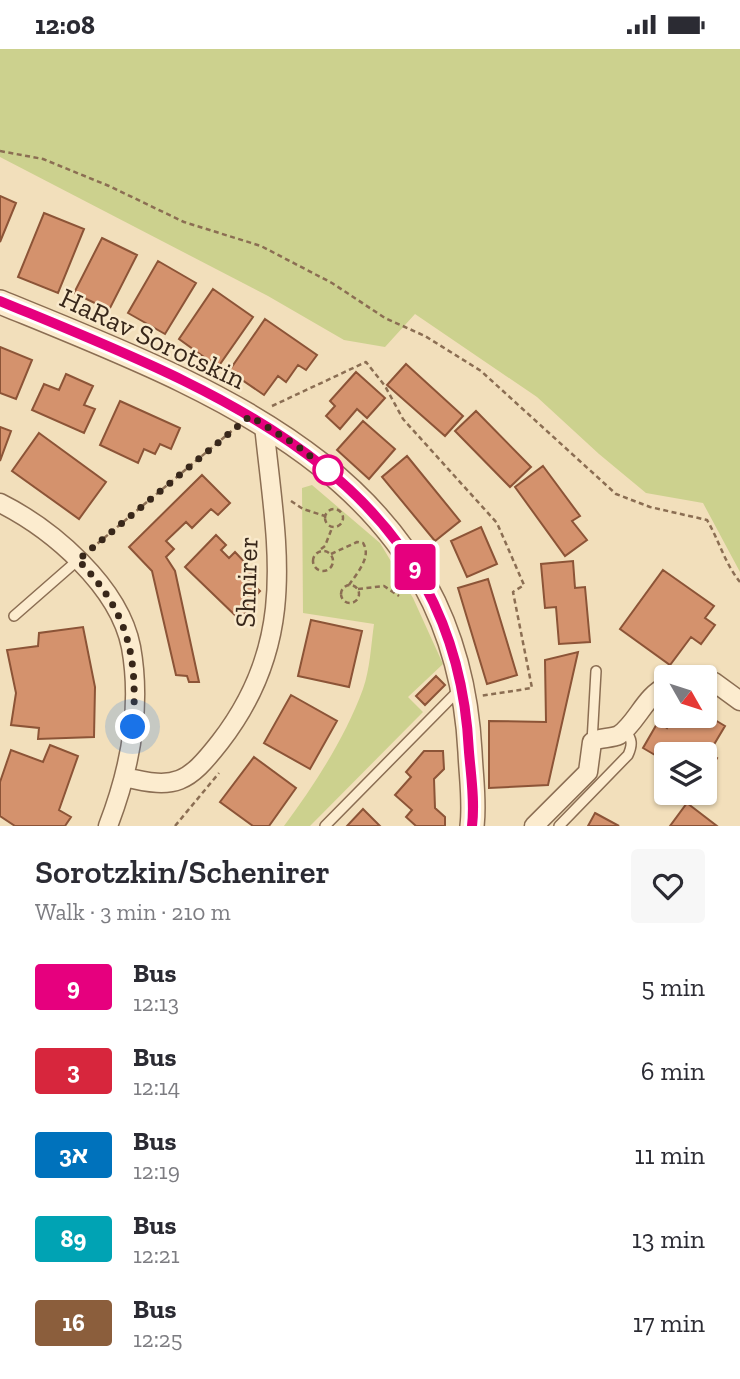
<!DOCTYPE html>
<html lang="en">
<head>
<meta charset="utf-8">
<style>
  :root { --surface:#fff; --page:#f7f7f7; --text:#2b2b33; --muted:#7c7c81 }
  body { margin:0; font-family:"Zilla Slab","Noto Sans Hebrew",serif; background:var(--page); color:var(--text); height:100vh; display:flex; flex-direction:column; font-size:26px; white-space:nowrap }
  * { box-sizing:border-box; margin:0 }
  p { font-size:23px; color:var(--muted) }
  .icon { flex:none; width:38px; height:38px; fill:none; stroke:currentColor; stroke-width:2; stroke-linecap:round; stroke-linejoin:round }
  .map { position:relative; height:777px; overflow:hidden }
  .details { display:flex; flex-direction:column; background:var(--surface); flex:1 }
  .details>* { flex:none }
  .badge { padding:0 14px; border-radius:5px; font-size:24px; line-height:46px }
  .needle { width:46px; rotate:129deg }
  .controls { position:absolute; left:654px; top:616px; display:grid; gap:14px }
  .controls a { display:grid; place-items:center; width:63px; height:63px; border-radius:7px; background:var(--surface); box-shadow:0 2px 5px #0004; font-size:35px }
  .you { position:absolute; width:35px; height:35px; margin:-18px; border:5px solid #fff; border-radius:50%; background:#1a73e8; box-shadow:0 0 0 10px #1a73e833 }
  .map>.badge { position:absolute; translate:-50% -50%; box-shadow:0 0 0 4px #fff }
  .round { display:grid; place-items:center; flex:none; width:74px; height:74px; border-radius:7px; background:var(--page) }
  .overview { display:flex; align-items:center; justify-content:space-between; height:119px; padding:0 35px }
  h1 { font-size:33px; font-weight:600; line-height:52px }
  ul { padding:0; list-style:none }
  li { display:flex; align-items:center; gap:21px; height:84px; padding:0 35px }
  li div { flex:1 }
  li b { display:block; font-size:26px }
  li em { font-style:normal }
  li .badge { min-width:77px; font-weight:700; text-align:center }
  .status { display:flex; justify-content:space-between; align-items:center; height:49px; padding:0 35px; background:var(--surface); direction:ltr }
  .status svg { height:19px; fill:currentColor }
  .map>svg:first-child { display:block }
  .green { fill:#ccd18e }
  .building { fill:#d4926d; stroke:#8c5437; stroke-width:2 }
  .lines { fill:none; stroke-linecap:round; stroke-linejoin:round }
  .service-casing { stroke:#8b6e53; stroke-width:12 }
  .minor-casing { stroke:#8b6e53; stroke-width:21 }
  .tertiary-casing { stroke:#8b6e53; stroke-width:26 }
  .path { stroke:#8b6e53; stroke-width:2.5; stroke-dasharray:5 3.5; stroke-linecap:butt }
  .service { stroke:#fceccf; stroke-width:9 }
  .minor { stroke:#fceccf; stroke-width:18 }
  .tertiary { stroke:#fceccf; stroke-width:23 }
  .line-casing { stroke:#fff; stroke-width:16 }
  .line { stroke:#e6007e; stroke-width:10 }
  .walk { stroke:#38271a; stroke-width:7; stroke-dasharray:0 12.6 }
  .stop-dot { fill:#fff; stroke:#e6007e; stroke-width:3.5 }
  .labels { text-anchor:middle; stroke-width:5; stroke-linejoin:round; paint-order:stroke }
  .street-label { font-size:28px; fill:#38271a; stroke:#f9e9cb }
</style>
</head>
<body>
<div class="status"><b>12:08</b><svg viewBox="0 0 49 12"><path d="M0 12V9h3v3zM5 12V6h3v6zM10 12V3h3v9zM15 12V0h3v12zM26 1h20v11H26zM47 4h2v5h-2z"/></svg></div>
<div class="map">
<svg width="740" height="777" viewBox="0 0 740 777">
  <rect width="100%" height="100%" fill="#f2dfbb"/>
  <path class="green" d="M0 0H740V523L703 454 646 444 599 405 537 348 415 265 385 298 344 291 268 247 0 108Z
    M312 436 380 494 413 549 443 615 408 648 423 663 310 777H284C315 735 345 689 363 640 370 620 371 596 374 575L303 564 302 439Z"/>
  <path class="building" d="M0 147 16 154 0 193Z
    M44 164 84 180 58 244 18 228Z
    M102 189 137 206 109 261 74 244Z
    M158 212 196 234 165 285 128 264Z
    M213 240 253 268 218 318 179 290Z
    M265 270 317 306 306 321 298 316 286 333 278 327 264 346 229 322Z
    M0 298 32 311 16 350 0 344Z
    M406 315 463 367 445 387 387 336Z
    M356 323 385 349 367 369 357 360 340 380 326 367 335 357 330 352Z
    M66 325 93 337 84 356 95 360 84 384 32 361 44 335 59 341Z
    M120 352 180 379 171 400 160 395 155 405 144 400 138 414 100 396Z
    M476 362 531 418 510 438 455 382Z
    M363 372 395 400 369 430 337 401Z
    M0 378 11 382 0 412Z
    M39 384 106 433 79 470 12 422Z
    M407 407 460 472 435 492 382 428Z
    M543 417 580 467 572 472 587 491 565 507 515 438Z
    M202 426 230 454 218 466 211 460 192 479 186 473 166 492 174 500 166 508 175 522 199 633H189L187 627 176 626 152 522 129 498Z
    M481 478 497 515 467 528 451 492Z
    M216 486 226 496 221 501 229 509 235 503 253 522 246 529 260 542 246 557 249 560 239 570 185 518Z
    M573 512 575 539 585 538 590 593 559 595 556 558 545 559 541 515Z
    M663 521 714 557 705 569 715 576 701 595 691 588 670 616 620 580Z
    M488 530 517 626 487 635 458 539Z
    M311 571 362 582 349 638 298 627Z
    M83 578 95 638 94 688 38 690 39 679 11 676 16 644 7 601 38 597 39 584Z
    M578 603 548 736 489 739V672L546 673 545 611Z
    M436 627 445 636 425 656 416 647Z
    M291 646 337 672 310 720 264 694Z
    M705 665 725 677 709 704 717 709 705 730V705H667V713L643 699 658 673 667 679 674 667H705Z
    M50 696 78 707 59 761 71 768 65 777H15L0 767V733L11 701 43 713Z
    M424 702H443L444 720 434 730 435 759 445 768V777H416L406 768 412 761 395 746 411 728 406 723Z
    M254 708 296 739 269 777H253L220 753Z
    M687 754 717 777H670Z
    M363 760 380 777H347Z
    M595 764 619 777H588Z"/>
  <g class="lines">
    <g class="service-casing">
      <path id="service" d="M14 567 78 511
        M592 693 596 622
        M325 777 457 643
        M559 777 628 706C633 695 632 690 625 681"/>
    </g>
    <g class="minor-casing">
      <path id="minor" d="M0 454C52 480 119 537 131 598 142 659 130 720 108 777
        M705 632 714 633 740 652
        M125 728C176 741 188 734 220 693 300 590 276 495 264 376
        M534 777 588 723 592 693C599 688 611 690 619 686 637 674 645 646 667 637"/>
    </g>
    <g class="tertiary-casing">
      <path id="tertiary" d="M0 253C218 342 456 428 470 703 471 727 475 753 472 777"/>
    </g>
    <path class="path" d="M0 102 43 110 109 137 184 173 261 197 284 209 332 234 385 269 425 287 481 322 616 445 650 458 707 471C719 491 725 515 740 533
      M272 357 366 313 385 337 403 370 497 474 524 536 513 543 532 639 480 647
      M291 452 303 460 325 467
      M325 469a9 9 0 1 1 18 0a9 9 0 1 1-18 0Z
      M91 500 234 380
      M321 500 325 497 332 479
      M313 512a10 10 0 1 1 20 0a10 10 0 1 1-20 0Z
      M331 505 357 493 363 494C372 508 357 524 349 536
      M341 545a9 9 0 1 1 18 0a9 9 0 1 1-18 0Z
      M358 540 384 537 399 547
      M175 777 219 724"/>
    <use href="#service" class="service"/>
    <use href="#minor" class="minor"/>
    <use href="#tertiary" class="tertiary"/>
  </g>
  <g class="lines">
    <g class="line-casing">
      <path id="line" d="M0 252C217 342 456 428 469 703 471 727 475 753 472 777"/>
    </g>
    <use href="#line" class="line"/>
    <path class="walk" d="M133 678C138 608 129 563 78 511L250 367 296 396 335 426 328 421"/>
  </g>
  <circle class="stop-dot" cx="328" cy="421" r="14"/>
  <g class="labels">
    <g class="street-label">
      <text transform="translate(153 289) rotate(25)" y="10">HaRav Sorotskin</text>
      <text transform="translate(246 533) rotate(-88)" y="10">Shnirer</text>
    </g>
  </g>
</svg>
<div class="controls">
<a><svg class="needle" viewBox="-14 -14 28 28"><path d="M0-13l5 13h-10z" fill="#e53935"/><path d="M0 13l5-13h-10z" fill="#7c7c81"/></svg></a>
<a><svg class="icon" aria-label="layers" viewBox="0 0 24 24"><path d="M12 4l9 5-9 5-9-5zM3 14l9 5 9-5"/></svg></a>
</div>
<div class="you" style="left:133px;top:678px"></div>
<b class="badge" style="left:415px;top:518px;background:#e6007e;color:#fff">9</b>
</div>
<section class="details">
<div class="overview"><div><h1>Sorotzkin/Schenirer</h1><p>Walk · 3 min · 210 m</p></div><a class="round"><svg class="icon" aria-label="heart" viewBox="0 0 24 24"><path d="M12 20l-8-8c-3-5 5-10 8-4 3-6 11-1 8 4z"/></svg></a></div>
<ul>
<li><span class="badge" style="background:#e6007e;color:#fff">9</span><div><b>Bus</b><p>12:13</p></div><em>5 min</em></li>
<li><span class="badge" style="background:#d7263d;color:#fff">3</span><div><b>Bus</b><p>12:14</p></div><em>6 min</em></li>
<li><span class="badge" style="background:#0072bc;color:#fff">3א</span><div><b>Bus</b><p>12:19</p></div><em>11 min</em></li>
<li><span class="badge" style="background:#00a3b4;color:#fff">89</span><div><b>Bus</b><p>12:21</p></div><em>13 min</em></li>
<li><span class="badge" style="background:#8b5e3c;color:#fff">16</span><div><b>Bus</b><p>12:25</p></div><em>17 min</em></li>
</ul>
</section>
</body>
</html>
